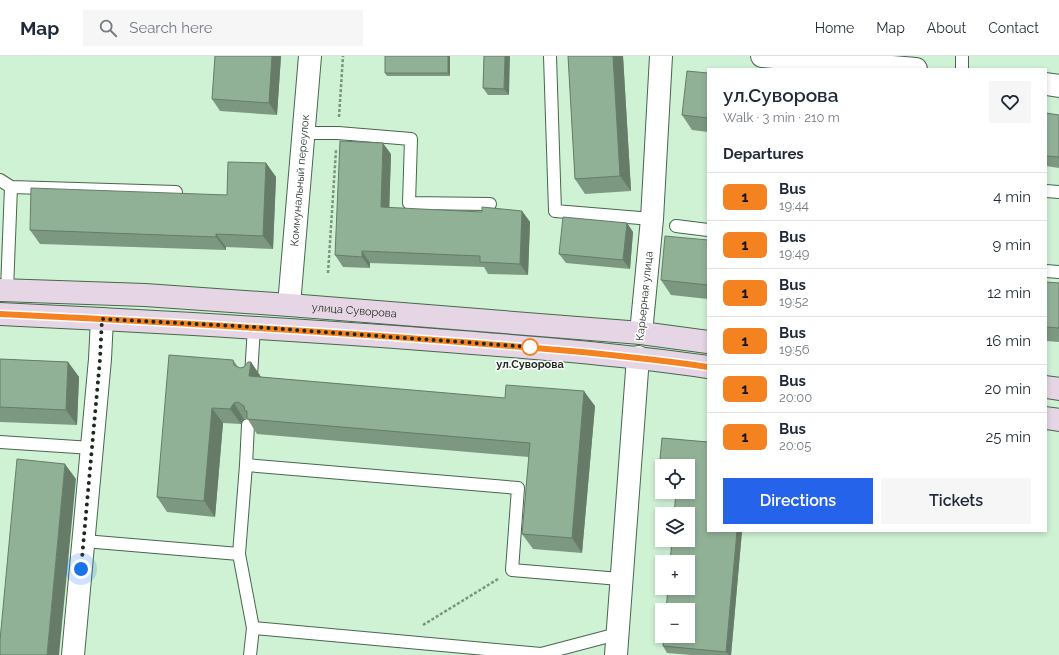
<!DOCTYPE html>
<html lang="en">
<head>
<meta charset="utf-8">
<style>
  :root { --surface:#fff; --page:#f6f6f7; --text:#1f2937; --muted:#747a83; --line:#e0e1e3; --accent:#2563eb }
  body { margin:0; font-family:Raleway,sans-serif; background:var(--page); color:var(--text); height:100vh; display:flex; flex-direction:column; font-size:15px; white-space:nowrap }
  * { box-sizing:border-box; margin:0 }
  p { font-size:13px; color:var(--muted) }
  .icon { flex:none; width:22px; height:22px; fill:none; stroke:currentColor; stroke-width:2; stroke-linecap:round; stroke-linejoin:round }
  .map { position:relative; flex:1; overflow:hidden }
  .drawer { position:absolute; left:707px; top:12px; width:340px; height:464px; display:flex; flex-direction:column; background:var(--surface); border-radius:0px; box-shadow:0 2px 6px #0003 }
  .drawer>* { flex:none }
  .badge { padding:0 8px; border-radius:6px; font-size:14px; line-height:26px }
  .controls { position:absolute; left:655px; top:403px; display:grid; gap:8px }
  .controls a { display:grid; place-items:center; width:40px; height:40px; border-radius:0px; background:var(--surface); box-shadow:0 2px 6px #0003; font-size:20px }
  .you { position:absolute; width:20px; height:20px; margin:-10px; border:3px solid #fff; border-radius:50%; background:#1a73e8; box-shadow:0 0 0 6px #1a73e833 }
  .map>.badge { position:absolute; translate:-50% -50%; box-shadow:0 0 0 2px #fff }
  h2 { padding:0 16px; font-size:15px; line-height:36px }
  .round { display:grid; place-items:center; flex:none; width:42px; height:42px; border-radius:0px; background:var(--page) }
  .head { display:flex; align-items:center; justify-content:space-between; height:68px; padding:0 16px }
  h1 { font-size:19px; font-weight:600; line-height:30px }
  .action { display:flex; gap:8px; margin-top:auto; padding:8px 16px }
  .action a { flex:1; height:46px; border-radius:0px; background:var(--accent); color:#fff; font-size:16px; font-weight:600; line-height:46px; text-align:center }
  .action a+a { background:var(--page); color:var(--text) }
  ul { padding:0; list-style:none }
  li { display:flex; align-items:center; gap:12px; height:48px; padding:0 16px; border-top:1px solid var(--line) }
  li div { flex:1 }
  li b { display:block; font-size:15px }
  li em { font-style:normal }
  li .badge { min-width:44px; font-weight:700; text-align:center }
  header { display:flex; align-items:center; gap:24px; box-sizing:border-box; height:56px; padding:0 20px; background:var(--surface); border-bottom:1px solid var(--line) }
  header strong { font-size:19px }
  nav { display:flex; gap:22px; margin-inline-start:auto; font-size:14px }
  .search { width:280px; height:36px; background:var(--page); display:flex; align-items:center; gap:10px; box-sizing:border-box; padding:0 14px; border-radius:0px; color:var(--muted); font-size:15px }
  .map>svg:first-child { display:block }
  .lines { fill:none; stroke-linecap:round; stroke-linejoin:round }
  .lane-casing { stroke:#48664d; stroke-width:14 }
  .street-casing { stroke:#48664d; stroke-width:24 }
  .secondary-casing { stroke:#48664d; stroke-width:24 }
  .path { stroke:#7b937f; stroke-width:2.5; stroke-dasharray:3 2; stroke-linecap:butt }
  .lane { stroke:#fff; stroke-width:12 }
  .street { stroke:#fff; stroke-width:22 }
  .secondary { stroke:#e6d6e5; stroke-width:22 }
  .wall { fill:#7d9881; fill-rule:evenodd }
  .shaded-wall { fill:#667c69 }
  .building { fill:#91b196; stroke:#667c69 }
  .line-casing { stroke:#fff; stroke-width:9 }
  .line { stroke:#f58220; stroke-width:6 }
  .walk { stroke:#1d291f; stroke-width:4; stroke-dasharray:0 7.2 }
  .stop-dot { fill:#fff; stroke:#f58220; stroke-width:2 }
  .labels { text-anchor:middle; stroke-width:3; stroke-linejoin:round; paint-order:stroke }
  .street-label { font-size:11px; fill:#1d291f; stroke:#fff }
  .stop-label { font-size:11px; font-weight:bold; fill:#1d291f; stroke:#fff }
</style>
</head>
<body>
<header>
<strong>Map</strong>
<div class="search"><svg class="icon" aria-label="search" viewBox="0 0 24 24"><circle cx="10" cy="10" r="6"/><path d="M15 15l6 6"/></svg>Search here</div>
<nav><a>Home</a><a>Map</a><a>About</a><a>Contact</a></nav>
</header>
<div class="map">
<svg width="1059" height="599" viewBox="0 0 1059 599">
  <rect width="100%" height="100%" fill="#cff1d4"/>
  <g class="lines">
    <g class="lane-casing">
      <path id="lane" d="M550 0 555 155 652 163
        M962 13V0
        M305 77H338L411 83 409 147 490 148
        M0 124 11 131
        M1046 135 1059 136
        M676 170 708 174
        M1046 215 1059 216
        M7 234 11 131 176 136
        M251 320 254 271
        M0 386 92 392
        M246 409 248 369
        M84 485 239 498 246 409 518 432 512 514 620 523
        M239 498 253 572 250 599
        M253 572 541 598 617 578"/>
    </g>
    <g class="street-casing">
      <g id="street">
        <path d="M762 0 916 13"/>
        <path d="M1046 28 1059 30"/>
        <path id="s1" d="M289 249 310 0"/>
        <path d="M641 277 652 163 661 0"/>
        <path d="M73 599 100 303 102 263"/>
        <path d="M616 599 638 301"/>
      </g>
    </g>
    <g class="secondary-casing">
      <g id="secondary">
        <path id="s2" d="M0 234 145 239 289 249 641 277 708 286"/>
        <path d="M0 258C132 264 264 272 395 281 500 289 604 296 708 311"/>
        <path d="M1046 331 1059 333"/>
        <path d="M1046 362 1059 364"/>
      </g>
    </g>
    <path class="path" d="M339 61 343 0
      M328 217 336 94
      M423 569 498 523"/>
    <use href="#lane" class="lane"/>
    <use href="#street" class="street"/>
    <use href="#secondary" class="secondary"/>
  </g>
  <path class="wall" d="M215 0H281L277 59 220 55 212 43Z
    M450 0V20H387L385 17Z
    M484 0 509 39H488L483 32Z
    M568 0H623L631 135 585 138 575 123Z
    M708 17V76L692 74 682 59Z
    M1046 57 1059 59V112L1046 110Z
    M391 98 389 152 482 156 522 155 530 166 528 219 488 218 484 211 370 207V212L343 211 335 199Z
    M266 107 276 121 273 193 226 191V194L40 188 30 174 227 139Z
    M627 167 633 176 630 213 566 207 559 198Z
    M708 184V243L671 239 661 224Z
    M1046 226 1059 227V286L1046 285Z
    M0 303 68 306 79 321 77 369 0 366Z
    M233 304 238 311 240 312 244 311 251 306 261 321 595 350 582 497 533 493 522 478 529 401 257 378 247 362 244 363 241 368 223 367 215 461 167 456 157 441Z
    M662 382 708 386V475H742L731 599H691L667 597 663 590 664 580H688V554H666L668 532H688V506H670L672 484H688V458H674L676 443 662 441 657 435ZM662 410H688V436H662Z"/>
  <path class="shaded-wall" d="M272 0H281L277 59 269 47Z
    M448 0H450V20L448 17Z
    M505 0H510L509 39 504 33Z
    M613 0H623L631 135 620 120Z
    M383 87 391 98 389 163 381 151Z
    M266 107 276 121 273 193 263 180Z
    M522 155 530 166 528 219 520 208Z
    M627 167 633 176 630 213 623 204Z
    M216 178 226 191V194L216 181Z
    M362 195 370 207V212L362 201Z
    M68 306 79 321 77 369 66 354Z
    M251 306 261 321 249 320Z
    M584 335 595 350 582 497 572 482Z
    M234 347 244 363 241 368 230 353Z
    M212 352 223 367 215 461 204 445Z
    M65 408 76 423 59 599H47Z
    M737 475H742L731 599H729L726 596Z"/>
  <path class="building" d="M215 0H272L269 47 212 43Z
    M385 0H448V17H385Z
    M484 0H505L504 33 483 32Z
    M568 0H613L620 120 575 123Z
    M687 15 708 17V62L682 59Z
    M1046 57 1059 59V101L1046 100Z
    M340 85 383 87 381 151 482 156V151L522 155 520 208 480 206V200L362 195V201L335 199Z
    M228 106 266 107 263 180 216 178V181L30 174 31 132 227 139Z
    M563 161 627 167 623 204 559 198Z
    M665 180 708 184V229L661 224Z
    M1046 226 1059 227V272L1046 271Z
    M169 299 233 304 234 309 240 312 244 311 248 306H251L249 320 505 342 506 329 584 335 572 482 522 478 530 387 247 363V355H245L244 350 238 346 234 347 230 353 212 352 204 445 157 441Z
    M0 303 68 306 66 354 0 351Z
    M662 382 708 386V475H737L726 596 663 590 664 580H688V554H666L668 532H688V506H670L672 484H688V458H674L676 436H671H688V410H662V435H657Z
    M17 403 65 408 47 599H0V584Z"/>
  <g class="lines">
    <g class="line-casing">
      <path id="line" d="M0 258C132 264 264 272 395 281 500 289 604 296 708 311"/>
    </g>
    <use href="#line" class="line"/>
    <path class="walk" d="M81 513 100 303 102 263 254 271 530 291"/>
  </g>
  <circle class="stop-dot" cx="530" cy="291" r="8"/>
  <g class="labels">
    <g class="street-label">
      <text dy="4" stroke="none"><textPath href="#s1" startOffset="125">Коммунальный переулок</textPath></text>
      <text transform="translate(644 240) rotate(-84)" y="4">Карьерная улица</text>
      <text dy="4" stroke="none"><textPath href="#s2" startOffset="355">улица Суворова</textPath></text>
    </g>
    <g class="stop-label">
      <text x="530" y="312">ул.Суворова</text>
    </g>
  </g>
</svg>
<div class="controls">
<a><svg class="icon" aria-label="locate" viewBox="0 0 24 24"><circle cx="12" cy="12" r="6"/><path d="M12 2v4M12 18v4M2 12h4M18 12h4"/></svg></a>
<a><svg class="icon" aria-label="layers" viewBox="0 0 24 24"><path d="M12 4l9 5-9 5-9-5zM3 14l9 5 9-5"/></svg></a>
<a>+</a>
<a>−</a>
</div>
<div class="you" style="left:81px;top:513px"></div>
<section class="drawer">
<div class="head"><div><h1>ул.Суворова</h1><p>Walk · 3 min · 210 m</p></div><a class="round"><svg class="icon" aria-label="heart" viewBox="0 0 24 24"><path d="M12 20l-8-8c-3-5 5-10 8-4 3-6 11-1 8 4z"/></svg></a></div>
<h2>Departures</h2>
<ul>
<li><span class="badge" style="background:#f58220;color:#111">1</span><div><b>Bus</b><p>19:44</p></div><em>4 min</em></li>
<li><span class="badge" style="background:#f58220;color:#111">1</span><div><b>Bus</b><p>19:49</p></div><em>9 min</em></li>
<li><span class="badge" style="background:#f58220;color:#111">1</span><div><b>Bus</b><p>19:52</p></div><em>12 min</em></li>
<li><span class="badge" style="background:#f58220;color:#111">1</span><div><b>Bus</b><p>19:56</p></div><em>16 min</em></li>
<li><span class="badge" style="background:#f58220;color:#111">1</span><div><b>Bus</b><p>20:00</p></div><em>20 min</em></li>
<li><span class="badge" style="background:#f58220;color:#111">1</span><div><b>Bus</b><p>20:05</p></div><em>25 min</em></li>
</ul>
<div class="action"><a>Directions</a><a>Tickets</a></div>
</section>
</div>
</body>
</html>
